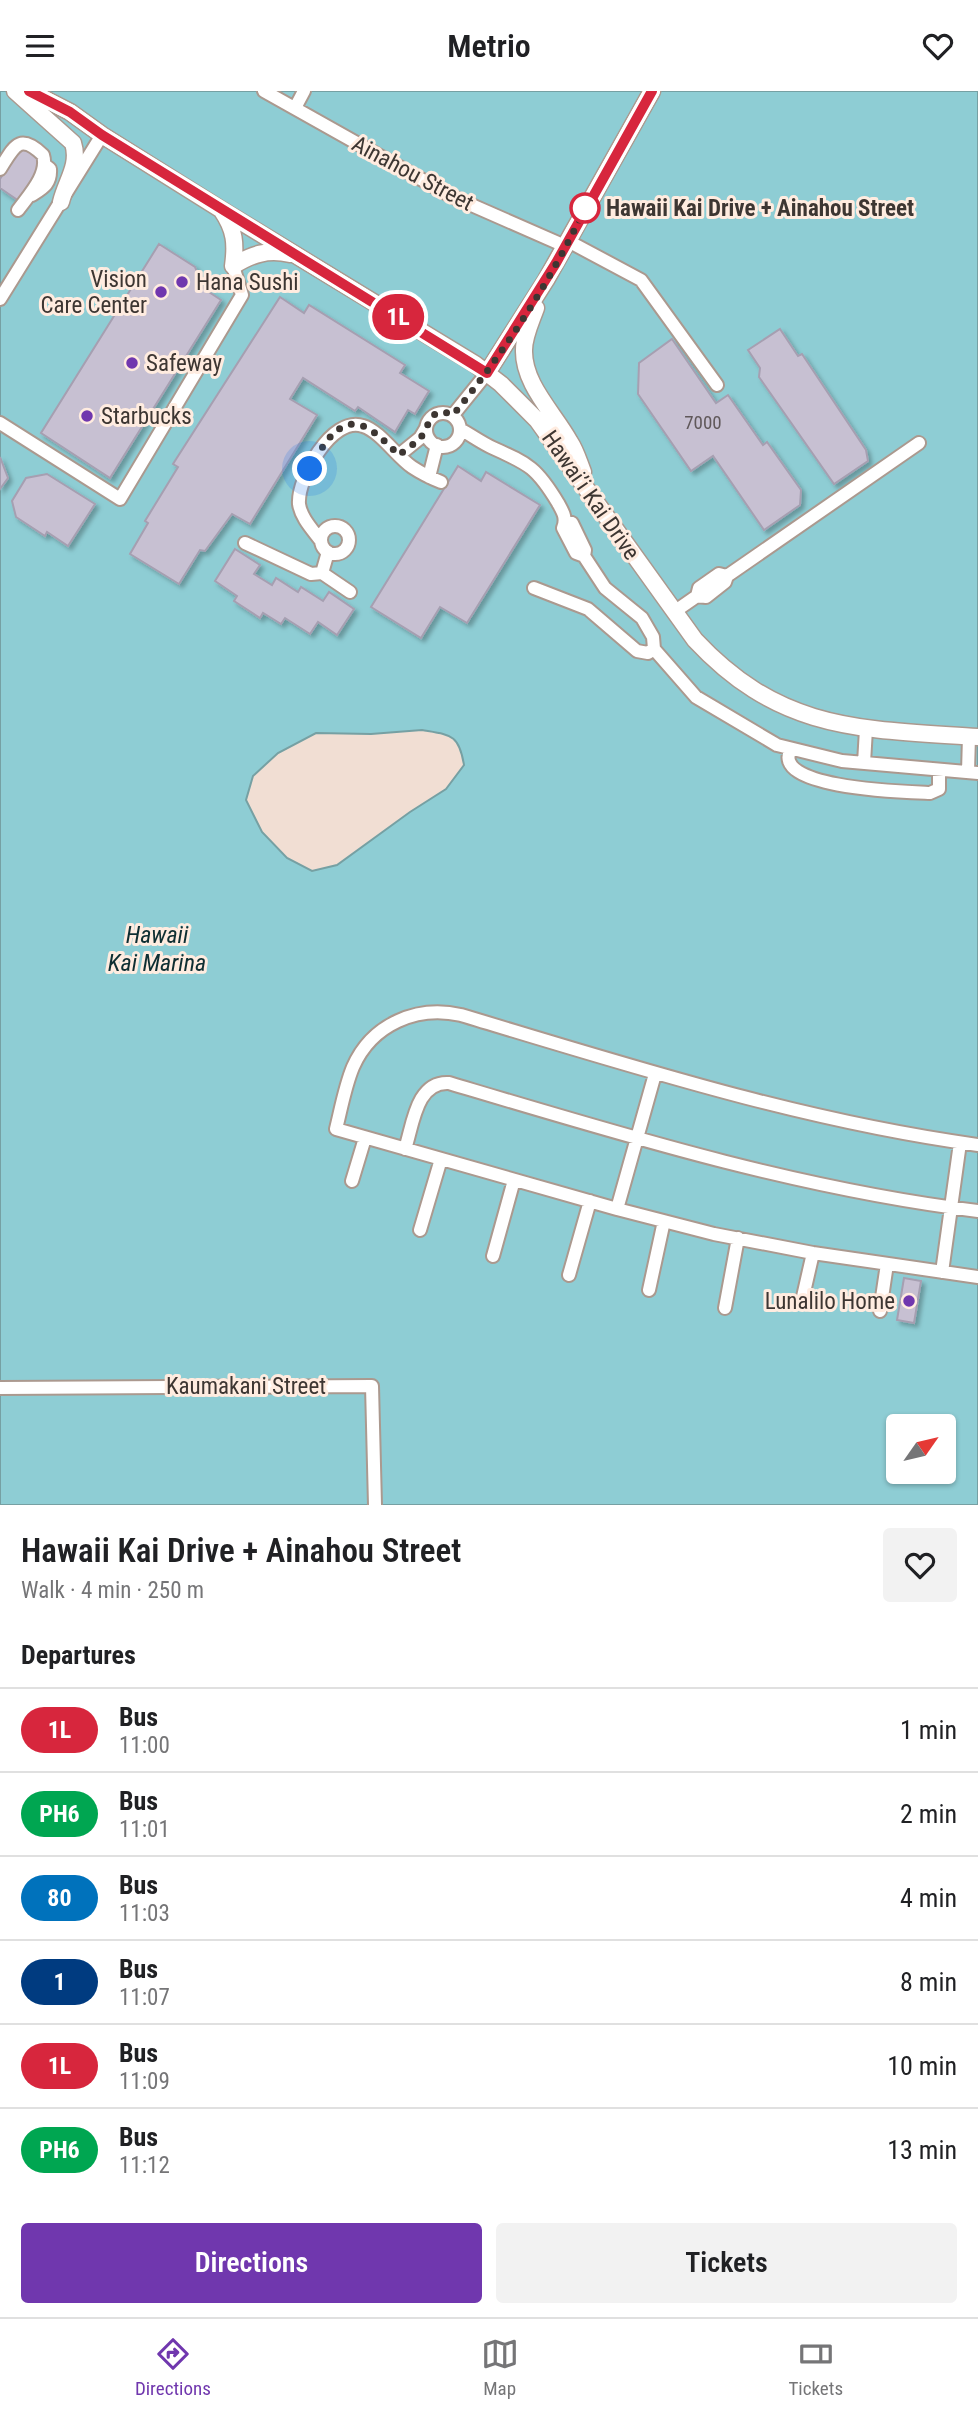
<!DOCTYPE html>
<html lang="en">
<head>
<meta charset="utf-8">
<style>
  :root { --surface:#fff; --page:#f2f2f2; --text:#202124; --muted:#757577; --line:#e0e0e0; --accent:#7037ae }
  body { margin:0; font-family:"Roboto Condensed",sans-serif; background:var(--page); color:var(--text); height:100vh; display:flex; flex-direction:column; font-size:26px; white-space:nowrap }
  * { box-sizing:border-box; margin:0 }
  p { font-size:23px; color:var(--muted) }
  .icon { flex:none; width:38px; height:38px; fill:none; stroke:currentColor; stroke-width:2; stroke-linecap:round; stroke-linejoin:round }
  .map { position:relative; height:1414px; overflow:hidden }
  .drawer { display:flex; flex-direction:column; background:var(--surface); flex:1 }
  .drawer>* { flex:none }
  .badge { padding:0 14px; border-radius:23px; font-size:24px; line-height:46px }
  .needle { width:46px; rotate:56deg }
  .buttons { position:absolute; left:886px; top:1323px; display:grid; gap:14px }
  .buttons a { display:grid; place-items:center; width:70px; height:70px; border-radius:7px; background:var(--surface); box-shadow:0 2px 5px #0004; font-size:35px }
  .you { position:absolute; width:35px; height:35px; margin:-18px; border:5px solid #fff; border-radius:50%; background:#1a73e8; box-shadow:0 0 0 10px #1a73e833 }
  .map>.badge { position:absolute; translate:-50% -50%; box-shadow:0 0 0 4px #fff }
  h2 { padding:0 21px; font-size:26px; line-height:63px }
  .round { display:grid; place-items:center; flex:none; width:74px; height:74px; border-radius:7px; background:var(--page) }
  .overview { display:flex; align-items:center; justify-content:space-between; height:119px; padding:0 21px }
  h1 { font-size:33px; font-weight:600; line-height:52px }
  .button { display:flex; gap:14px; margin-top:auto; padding:14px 21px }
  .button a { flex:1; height:80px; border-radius:7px; background:var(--accent); color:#fff; font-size:28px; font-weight:600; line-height:80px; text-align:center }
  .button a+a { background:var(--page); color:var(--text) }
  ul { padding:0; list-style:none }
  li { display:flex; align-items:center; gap:21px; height:84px; padding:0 21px; border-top:2px solid var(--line) }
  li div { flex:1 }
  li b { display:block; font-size:26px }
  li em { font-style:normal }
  li .badge { min-width:77px; font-weight:700; text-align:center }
  header { display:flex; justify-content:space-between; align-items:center; height:91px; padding:0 21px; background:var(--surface); font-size:32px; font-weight:600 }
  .tabs { display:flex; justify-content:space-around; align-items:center; height:98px; border-top:2px solid var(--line); background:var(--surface); font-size:19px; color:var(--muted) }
  .tabs a { display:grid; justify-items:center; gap:4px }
  .tabs .on { color:var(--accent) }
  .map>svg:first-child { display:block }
  .water { fill:#8ecdd4; stroke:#76a0a3; stroke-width:2; fill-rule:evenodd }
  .building { fill:#c7c0d2; stroke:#a69fb1; stroke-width:2; filter:url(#shadow) }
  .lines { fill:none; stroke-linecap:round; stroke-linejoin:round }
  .minor-casing { stroke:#ab998f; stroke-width:16 }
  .major-casing { stroke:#ab998f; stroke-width:19 }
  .minor { stroke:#fff; stroke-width:12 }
  .major { stroke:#fff; stroke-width:16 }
  .line-casing { stroke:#fff; stroke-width:16 }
  .line { stroke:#d7263d; stroke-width:10 }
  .walk { stroke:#3d3632; stroke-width:7; stroke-dasharray:0 12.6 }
  .stop-dot { fill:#fff; stroke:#d7263d; stroke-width:3.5 }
  .poi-dot { fill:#7037ae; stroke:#ffece0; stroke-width:2.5 }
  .labels { text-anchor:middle; stroke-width:6; stroke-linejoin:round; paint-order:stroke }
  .number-label { font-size:19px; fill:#60585a }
  .street-label { font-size:23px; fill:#3d3632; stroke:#ffece0 }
  .stop-label { font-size:23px; font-weight:bold; fill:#3d3632; stroke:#ffece0; text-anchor:start }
  .poi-label { font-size:23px; fill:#3d3632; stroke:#ffece0; text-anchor:start }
  .water-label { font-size:24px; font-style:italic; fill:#0e2e32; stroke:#ffece0 }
</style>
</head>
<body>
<header><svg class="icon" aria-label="menu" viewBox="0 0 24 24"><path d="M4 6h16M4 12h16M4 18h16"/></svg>Metrio<svg class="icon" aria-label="heart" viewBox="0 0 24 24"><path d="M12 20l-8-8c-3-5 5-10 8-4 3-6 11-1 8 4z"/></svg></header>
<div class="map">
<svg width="978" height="1414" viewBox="0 0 978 1414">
  <defs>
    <filter id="shadow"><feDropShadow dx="3.5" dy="3.5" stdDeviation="2" flood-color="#0004"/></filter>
  </defs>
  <rect width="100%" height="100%" fill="#f1ded3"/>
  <path class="water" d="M0 0H978V1414H0ZM422 639C451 644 459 643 464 674L446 698 410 721 337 774 312 780 287 767 262 741 246 709 253 685 278 662 316 642 371 643ZM898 1335H943V1381H898Z"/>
  <path class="building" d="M22 54 45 69 19 110 0 97V88Z
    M159 153 195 176 203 197 221 209 110 387 41 342Z
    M280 206 304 222 309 214 405 274 400 282 429 300 415 323 408 319 395 341 358 316 355 320 303 287 290 308 317 324 250 433 232 423 205 460 200 459 179 493 130 463 148 432 145 430 178 376 173 373Z
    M780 238 798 265 802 263 866 359 868 370 834 393 759 286 760 277 748 259Z
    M672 248 716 312 728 304 763 354 767 351 801 399 800 414 764 439 713 365 691 380 638 303 639 272Z
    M0 366 8 387 0 398Z
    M458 375 481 390 486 381 540 414 467 532 440 516 421 547 371 516Z
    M47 383 95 413 68 455 47 441 45 445 16 426 12 410 26 387Z
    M235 458 260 474 254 483 272 494 276 487 298 501 301 496 323 510 329 501 354 518 337 544 318 531 310 543 285 527 281 533 263 522 260 527 234 510 237 505 215 490Z
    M904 1187 921 1190 914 1232 897 1229Z"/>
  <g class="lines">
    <g class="minor-casing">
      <path id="minor" d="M264 0 451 105 565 155
        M295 17 304 0
        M0 78C14 56 19 41 43 64 49 83 29 104 18 119
        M32 104C43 97 51 93 50 78L45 74
        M568 150 641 189 717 294
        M0 208 102 44
        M426 339a17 17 0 1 1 34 0a17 17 0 1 1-34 0Z
        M453 324 487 282
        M0 332 120 408 242 204 233 175
        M460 338C471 344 482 352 493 357 529 373 537 377 558 412 563 421 567 427 563 437L576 462 584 465 605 497 642 527 653 546 654 558 696 606 777 654 842 670 978 682
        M399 364 420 347 426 337
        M429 386 437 354
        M566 430 572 432 585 459 584 465
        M321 449a14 14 0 1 1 28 0a14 14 0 1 1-28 0Z
        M321 450C313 439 301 427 299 413 297 388 332 324 363 335 380 340 397 366 412 376 421 382 431 387 441 391
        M245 452 311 483 322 482
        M328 461 322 482 350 501
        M534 497 588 518 637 560 648 562 654 558
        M697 505 699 497 719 483 727 485
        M674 521 697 505 706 506 725 491 727 485 919 352
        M791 658C768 698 909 701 930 702L939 698V679
        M864 672 866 638
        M968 681 969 645
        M978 1054C802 1030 631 975 461 924 417 914 372 933 353 976 345 995 341 1018 336 1038L617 1118 714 1143 813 1162 978 1186
        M405 1058C413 1034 416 990 449 992 623 1044 798 1098 978 1120
        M352 1090 365 1047
        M617 1118 655 983
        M420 1139 441 1068
        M493 1165 514 1089
        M942 1181 960 1052
        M569 1184 590 1110
        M649 1199 664 1130
        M802 1210 813 1162
        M725 1217 738 1147
        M880 1220 887 1173
        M0 1297 372 1295 375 1414"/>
    </g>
    <g class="major-casing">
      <path id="major" d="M15 0 73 52C80 74 66 90 61 111
        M29 0 70 21 102 44 220 118 475 273 501 293 537 329 695 549C781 641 861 638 978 646
        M222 120C235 139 236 153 233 175
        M233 175C252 163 268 158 290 163
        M536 217C531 231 524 245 524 259 523 293 554 322 570 351 576 360 579 371 583 381
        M487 282 546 189 652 0"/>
    </g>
    <use href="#minor" class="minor"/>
    <use href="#major" class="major"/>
  </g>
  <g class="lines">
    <g class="line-casing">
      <path id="line" d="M29 0 70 21 102 44 487 282 556 172 652 0"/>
    </g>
    <use href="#line" class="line"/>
    <path class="walk" d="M310 378C320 359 338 323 365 336 378 342 389 355 399 364 406 358 415 353 421 346 431 333 429 314 453 324 503 263 551 190 585 117"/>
  </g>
  <circle class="stop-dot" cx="585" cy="117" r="14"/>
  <g class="poi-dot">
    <circle cx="182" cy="191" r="7"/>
    <circle cx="161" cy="201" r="7"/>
    <circle cx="132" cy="272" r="7"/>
    <circle cx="87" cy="325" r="7"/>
    <circle cx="909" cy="1210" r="7"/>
  </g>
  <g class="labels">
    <g class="number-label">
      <text x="703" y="338">7000</text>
    </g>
    <g class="street-label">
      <text transform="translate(413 82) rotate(28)" y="8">Ainahou Street</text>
      <text transform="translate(591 404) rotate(55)" y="8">Hawai’i Kai Drive</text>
      <text x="246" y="1303">Kaumakani Street</text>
    </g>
    <g class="stop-label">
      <text x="606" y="125">Hawaii Kai Drive + Ainahou Street</text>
    </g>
    <g class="poi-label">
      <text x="147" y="196" text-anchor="end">Vision<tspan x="147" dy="26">Care Center</tspan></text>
      <text x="196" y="199">Hana Sushi</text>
      <text x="146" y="280">Safeway</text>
      <text x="101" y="333">Starbucks</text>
      <text x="895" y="1218" text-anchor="end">Lunalilo Home</text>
    </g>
    <g class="water-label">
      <text x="157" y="852">Hawaii<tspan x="157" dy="28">Kai Marina</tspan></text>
    </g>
  </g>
</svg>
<div class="buttons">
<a><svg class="needle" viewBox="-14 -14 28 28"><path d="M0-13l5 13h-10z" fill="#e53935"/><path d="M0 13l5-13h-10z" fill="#757577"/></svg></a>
</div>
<div class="you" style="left:310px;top:378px"></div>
<b class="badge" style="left:398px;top:226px;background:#d7263d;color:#fff">1L</b>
</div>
<section class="drawer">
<div class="overview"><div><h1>Hawaii Kai Drive + Ainahou Street</h1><p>Walk · 4 min · 250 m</p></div><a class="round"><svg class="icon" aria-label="heart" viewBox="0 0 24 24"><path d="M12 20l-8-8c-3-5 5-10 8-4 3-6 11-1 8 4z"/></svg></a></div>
<h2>Departures</h2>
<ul>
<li><span class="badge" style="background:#d7263d;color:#fff">1L</span><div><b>Bus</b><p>11:00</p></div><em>1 min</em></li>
<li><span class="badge" style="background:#00a651;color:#fff">PH6</span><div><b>Bus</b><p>11:01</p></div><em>2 min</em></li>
<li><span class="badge" style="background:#0072bc;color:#fff">80</span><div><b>Bus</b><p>11:03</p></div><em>4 min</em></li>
<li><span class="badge" style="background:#003b80;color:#fff">1</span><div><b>Bus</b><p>11:07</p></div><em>8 min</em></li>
<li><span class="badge" style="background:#d7263d;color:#fff">1L</span><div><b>Bus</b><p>11:09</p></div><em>10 min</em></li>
<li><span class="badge" style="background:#00a651;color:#fff">PH6</span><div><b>Bus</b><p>11:12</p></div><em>13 min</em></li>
</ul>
<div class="button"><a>Directions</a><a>Tickets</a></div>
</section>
<nav class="tabs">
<a class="on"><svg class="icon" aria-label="directions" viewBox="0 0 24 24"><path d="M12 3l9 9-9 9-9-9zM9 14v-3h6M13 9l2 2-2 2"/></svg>Directions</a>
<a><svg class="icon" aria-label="map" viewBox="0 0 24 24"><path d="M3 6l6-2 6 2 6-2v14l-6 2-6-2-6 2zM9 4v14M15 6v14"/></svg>Map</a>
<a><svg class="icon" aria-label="tickets" viewBox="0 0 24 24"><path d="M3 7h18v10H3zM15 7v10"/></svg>Tickets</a>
</nav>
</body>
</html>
